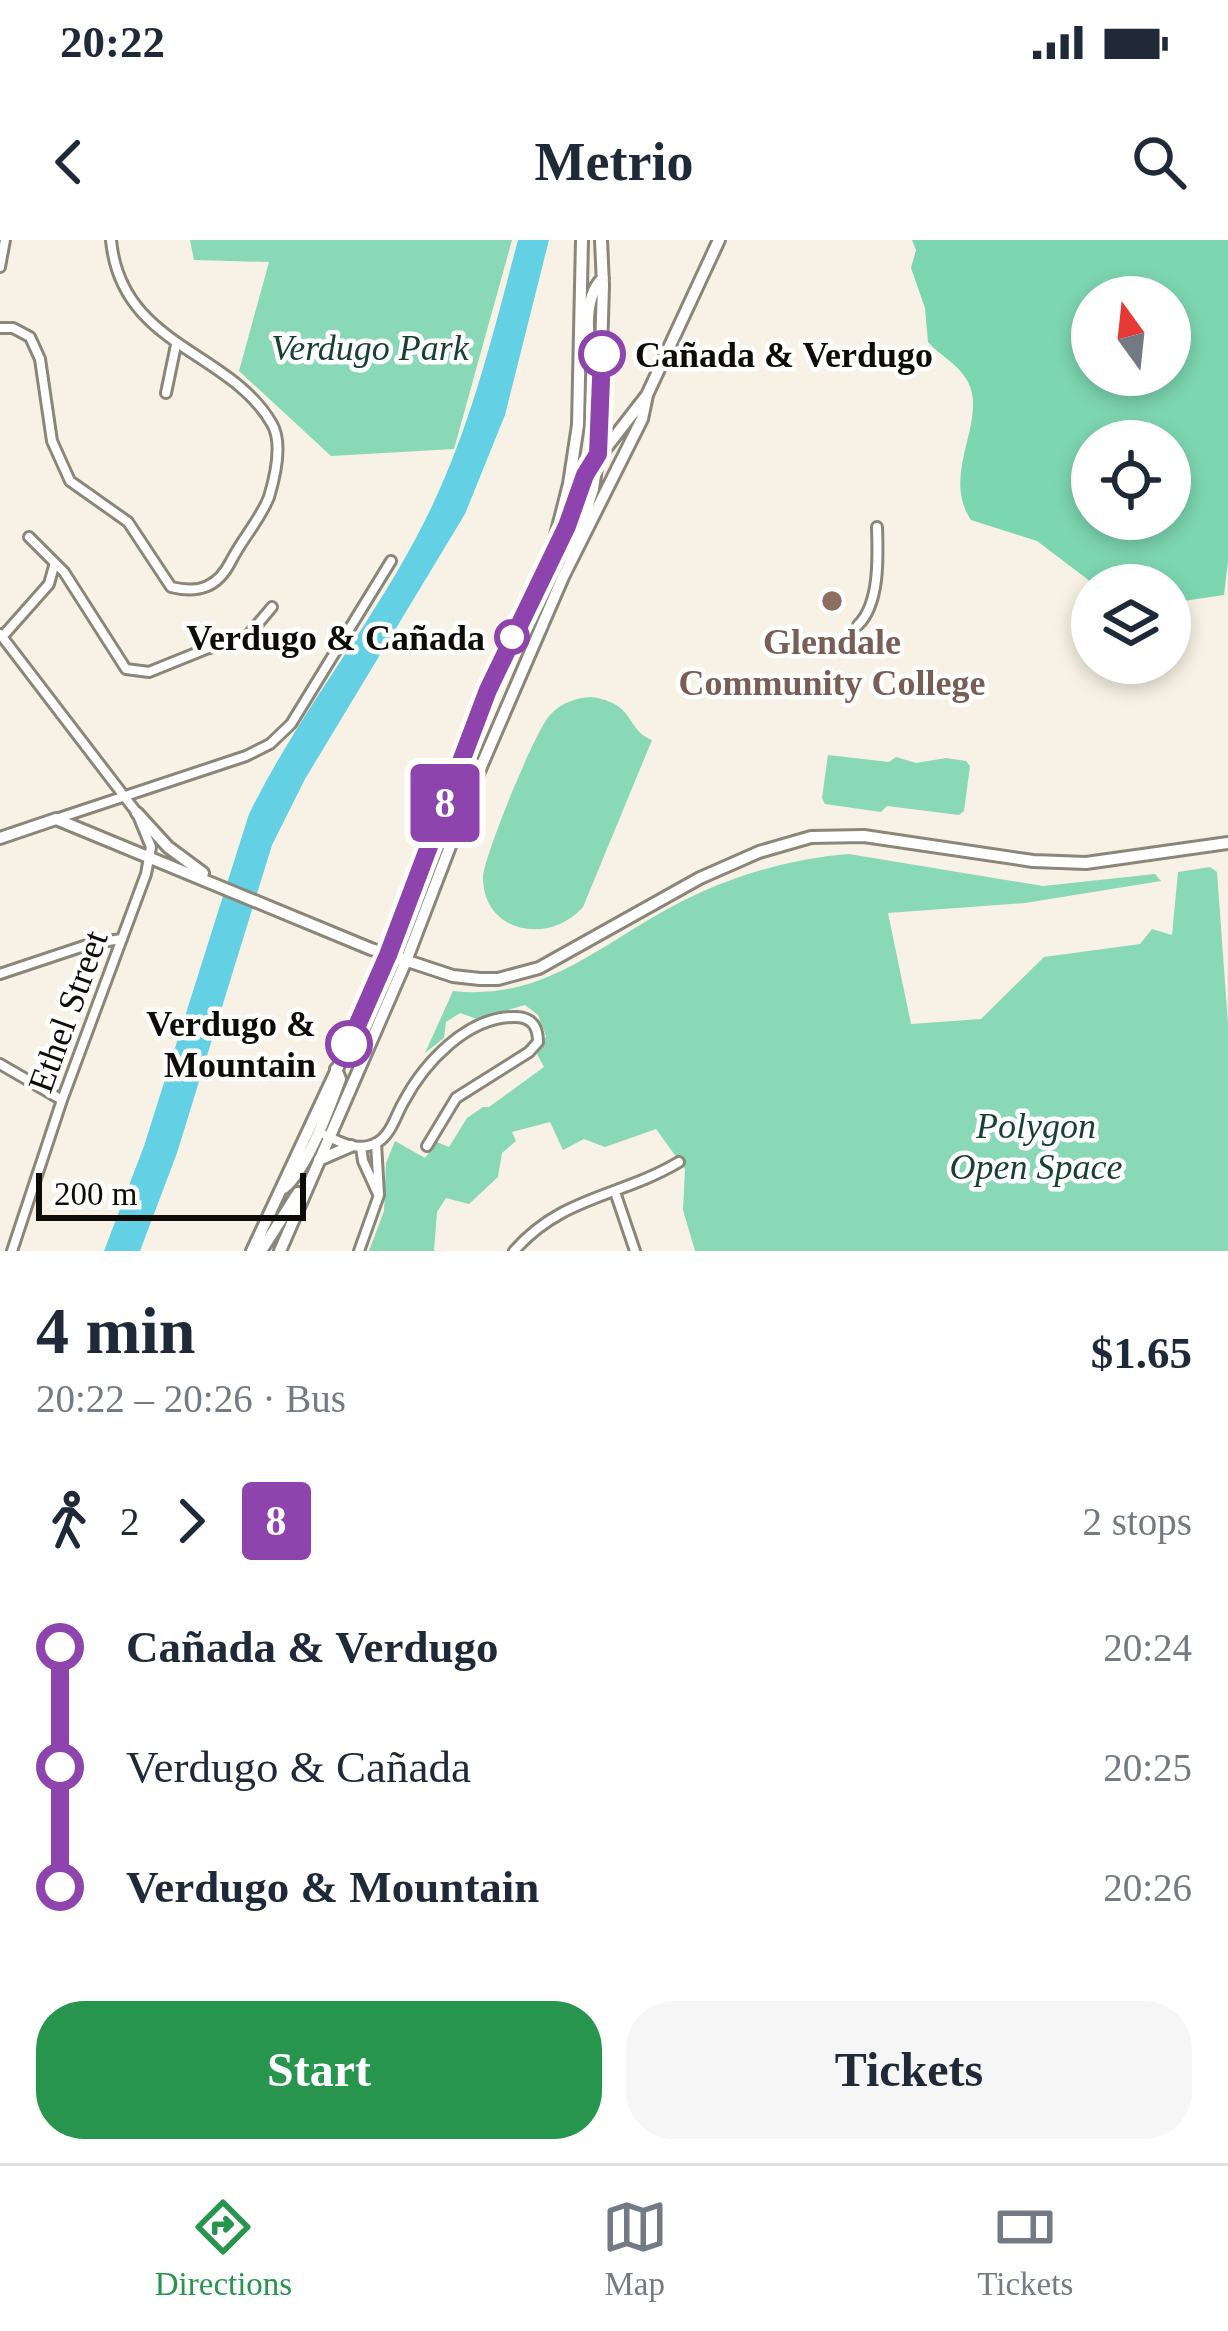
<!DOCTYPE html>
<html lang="en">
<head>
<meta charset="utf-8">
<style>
  :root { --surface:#fff; --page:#f6f6f7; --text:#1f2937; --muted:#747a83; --line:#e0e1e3; --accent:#27954d }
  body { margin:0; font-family:"Times New Roman",serif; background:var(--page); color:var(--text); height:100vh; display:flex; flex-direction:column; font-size:45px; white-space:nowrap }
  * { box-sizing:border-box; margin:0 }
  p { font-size:39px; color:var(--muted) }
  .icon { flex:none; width:66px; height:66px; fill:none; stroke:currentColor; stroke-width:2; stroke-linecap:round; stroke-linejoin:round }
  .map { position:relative; height:1011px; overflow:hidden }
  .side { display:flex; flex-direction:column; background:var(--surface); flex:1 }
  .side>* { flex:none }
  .badge { padding:0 24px; border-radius:9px; font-size:42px; line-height:78px }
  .needle { width:78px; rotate:345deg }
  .tools { position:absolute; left:1071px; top:36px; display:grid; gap:24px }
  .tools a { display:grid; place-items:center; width:120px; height:120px; border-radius:50%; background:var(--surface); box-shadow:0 6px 18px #0003; font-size:60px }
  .scale { position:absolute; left:36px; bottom:30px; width:270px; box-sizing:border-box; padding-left:12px; border:6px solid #0d0c08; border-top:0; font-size:33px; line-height:42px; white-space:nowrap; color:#0d0c08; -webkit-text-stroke:9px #fff; paint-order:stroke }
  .map>.badge { position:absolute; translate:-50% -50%; box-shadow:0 0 0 6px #fff }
  .legs { display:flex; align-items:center; gap:18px; height:132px; padding:0 36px; font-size:39px }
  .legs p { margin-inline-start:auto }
  .headline { display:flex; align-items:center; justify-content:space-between; height:204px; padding:0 36px }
  h1 { font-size:66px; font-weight:600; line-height:90px }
  .action { display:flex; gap:24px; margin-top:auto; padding:24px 36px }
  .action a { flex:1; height:138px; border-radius:48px; background:var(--accent); color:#fff; font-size:48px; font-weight:600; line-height:138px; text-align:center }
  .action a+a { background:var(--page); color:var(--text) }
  ul { padding:0 36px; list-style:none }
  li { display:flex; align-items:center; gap:42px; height:120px; font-size:45px }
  li i { display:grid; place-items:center; width:18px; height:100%; margin:0 15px; background:currentColor }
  li i::after { content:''; width:30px; height:30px; margin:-15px; border:9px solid; border-radius:50%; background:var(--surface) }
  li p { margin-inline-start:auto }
  li:first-child i { background:linear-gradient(#0000 50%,currentColor 0) }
  li:last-child i { background:linear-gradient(currentColor 50%,#0000 0) }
  .status { display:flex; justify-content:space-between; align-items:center; height:84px; padding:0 60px; background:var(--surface); direction:ltr }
  .status svg { height:33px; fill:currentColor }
  header { display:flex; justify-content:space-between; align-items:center; height:156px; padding:0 36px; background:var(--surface); font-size:54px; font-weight:600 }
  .menu { display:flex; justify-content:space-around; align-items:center; height:168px; border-top:3px solid var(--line); background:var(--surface); font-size:33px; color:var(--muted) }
  .menu a { display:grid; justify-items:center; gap:6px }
  .menu .selected { color:var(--accent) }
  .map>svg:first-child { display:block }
  .green { fill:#89d8b6 }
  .forest { fill:#7cd6b0; fill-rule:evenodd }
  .water { fill:#63d0e4 }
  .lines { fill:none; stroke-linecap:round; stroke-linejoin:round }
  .street-casing { stroke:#8a867a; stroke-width:14 }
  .secondary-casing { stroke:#8a867a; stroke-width:16 }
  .street { stroke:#fff; stroke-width:8 }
  .secondary { stroke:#fff; stroke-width:10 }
  .line-1-casing { stroke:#fff; stroke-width:27 }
  .line-1 { stroke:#8e44ad; stroke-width:18 }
  .stop-1-dot { fill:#fff; stroke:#8e44ad; stroke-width:6 }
  .education-dot { fill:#8d6e63; stroke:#fff; stroke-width:4.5 }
  .labels { text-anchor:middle; stroke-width:9; stroke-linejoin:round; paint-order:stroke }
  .park-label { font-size:36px; font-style:italic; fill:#194131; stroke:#fff }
  .stop-label { font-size:36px; font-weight:bold; fill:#0d0c08; stroke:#fff; text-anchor:end }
  .education-label { font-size:36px; font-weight:bold; fill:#785e54; stroke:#fff }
  .street-label { font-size:36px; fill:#0d0c08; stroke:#fff }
</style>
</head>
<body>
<div class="status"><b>20:22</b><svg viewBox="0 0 49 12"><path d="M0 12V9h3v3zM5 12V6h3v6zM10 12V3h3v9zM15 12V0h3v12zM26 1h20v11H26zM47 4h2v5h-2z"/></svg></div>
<header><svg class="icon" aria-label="back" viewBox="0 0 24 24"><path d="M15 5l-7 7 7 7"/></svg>Metrio<svg class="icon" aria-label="search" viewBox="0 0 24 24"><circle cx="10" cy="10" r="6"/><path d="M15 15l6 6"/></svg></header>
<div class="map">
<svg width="1228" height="1011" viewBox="0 0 1228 1011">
  <rect width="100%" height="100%" fill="#f7f2e5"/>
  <path class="green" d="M190 0H512L454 209 331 216 239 131 269 22 194 20Z
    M591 457C636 463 625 489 652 500L583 667C550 705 483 694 483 637 484 616 535 491 550 475 561 463 575 458 591 457Z
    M828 515 889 522 896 517 916 523 946 518 966 521 970 526 964 571 959 575 887 566 881 572 825 564 822 558Z
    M849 614 1043 646 1155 634 1161 641 1025 663 888 673 911 784 981 779 1044 717 1140 704 1152 689 1172 695 1178 632 1210 627 1217 632 1228 784V1011H695L683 970 685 929 656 889 605 907 584 899 563 910 550 882 512 892 516 901 502 913 498 937 469 964 446 958 437 972 434 1011H369L384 971 386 923 395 901 425 918 437 902 449 907 467 878 483 867H489L544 827 537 814 546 796 538 775 525 765 477 779 460 773 446 782 444 798 425 813 453 751C543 761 598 706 673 666 728 637 787 619 849 614Z"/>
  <path class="forest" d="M912 0H1228V321L1224 355 1170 363V345H1095L1037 301 971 280C940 234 988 182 968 142 959 124 940 116 928 102L925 68 911 28 916 10ZM1092 57H1170V135H1092ZM1092 201H1170V279H1092Z"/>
  <path class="water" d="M518 0H549L505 175 465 274 305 539 272 605 177 913 140 1011H104L144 906 249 574C302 466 382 373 433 264 473 179 494 90 518 0Z"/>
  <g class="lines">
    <g class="street-casing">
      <path id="street" d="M0 27 5 0
        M0 88H13L30 97 40 119 52 201 70 241 128 282 171 347C199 354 218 347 231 321 242 299 260 280 269 257 275 237 283 203 272 184 230 110 121 107 111 0
        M166 153 176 105
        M29 297 64 332 126 429 149 432 206 409 245 399 272 367
        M858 385C880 364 878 316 877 287
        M0 394 137 573 151 607 146 634 62 860 12 1011
        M3 396 49 344 54 326
        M56 579 246 516 270 504 291 484 391 321
        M0 734 93 703 122 699
        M0 824 62 860
        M325 895C342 903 359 913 378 902 391 894 396 875 403 863 424 823 468 775 517 777 533 778 538 788 538 802L529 812 456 858 427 906
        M361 907 363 921 378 954
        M615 952 635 1011
        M359 1011 379 955 376 903
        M514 1011C562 956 620 957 679 922"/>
    </g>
    <g class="secondary-casing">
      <path id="secondary" d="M599 136C586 110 581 59 603 38
        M554 303 569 244 578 185 582 0
        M570 320 593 249 598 214 603 45 601 0
        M137 573 168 607 203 633
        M0 598 56 579 371 709 453 736 480 739H498L539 728 700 638 759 612 811 597 864 596 1033 621 1086 623 1228 603
        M319 920 351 906
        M284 948C307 929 329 869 340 839L336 829
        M252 1011 374 750 487 450 567 286 585 235 647 155
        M261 1011 298 953
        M280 1011 406 721 477 536 563 337 642 179 647 155 719 0"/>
    </g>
    <use href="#street" class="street"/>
    <use href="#secondary" class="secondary"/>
  </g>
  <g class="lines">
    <g class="line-1-casing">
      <path id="line-1" d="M349 804 388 715 488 450 567 286 585 235 598 214 602 114"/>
    </g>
    <use href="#line-1" class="line-1"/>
  </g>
  <g class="stop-1-dot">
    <circle cx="602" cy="114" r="21"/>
    <circle cx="512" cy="397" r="15"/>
    <circle cx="349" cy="804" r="21"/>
  </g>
  <circle class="education-dot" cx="832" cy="361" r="12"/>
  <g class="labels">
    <g class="park-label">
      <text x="370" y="120">Verdugo Park</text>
      <text x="1036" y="898">Polygon<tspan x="1036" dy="41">Open Space</tspan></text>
    </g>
    <g class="stop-label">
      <text x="635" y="127" text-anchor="start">Cañada &amp; Verdugo</text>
      <text x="485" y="410">Verdugo &amp; Cañada</text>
      <text x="316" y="796">Verdugo &amp;<tspan x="316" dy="41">Mountain</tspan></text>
    </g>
    <g class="education-label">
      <text x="832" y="414">Glendale<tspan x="832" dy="41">Community College</tspan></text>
    </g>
    <g class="street-label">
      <text transform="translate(67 771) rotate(-70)" y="13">Ethel Street</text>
    </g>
  </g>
</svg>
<div class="tools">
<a><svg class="needle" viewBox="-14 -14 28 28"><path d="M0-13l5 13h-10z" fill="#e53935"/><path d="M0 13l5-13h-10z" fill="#747a83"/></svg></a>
<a><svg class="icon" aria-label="locate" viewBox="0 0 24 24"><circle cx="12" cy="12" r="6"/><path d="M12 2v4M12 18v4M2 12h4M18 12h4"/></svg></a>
<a><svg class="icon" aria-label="layers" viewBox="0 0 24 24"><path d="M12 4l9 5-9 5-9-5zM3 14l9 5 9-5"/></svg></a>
</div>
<div class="scale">200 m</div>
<b class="badge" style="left:445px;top:563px;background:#8e44ad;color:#fff">8</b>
</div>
<section class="side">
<div class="headline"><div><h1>4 min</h1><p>20:22 – 20:26 · Bus</p></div><b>$1.65</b></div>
<div class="legs"><svg class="icon" aria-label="walk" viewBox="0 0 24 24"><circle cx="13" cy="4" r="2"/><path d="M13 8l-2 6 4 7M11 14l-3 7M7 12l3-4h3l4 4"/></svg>2<svg class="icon" aria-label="forward" viewBox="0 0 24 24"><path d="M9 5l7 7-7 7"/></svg><b class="badge" style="background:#8e44ad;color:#fff">8</b><p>2 stops</p></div>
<ul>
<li><i style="color:#8e44ad"></i><b>Cañada &amp; Verdugo</b><p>20:24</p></li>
<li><i style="color:#8e44ad"></i><span>Verdugo &amp; Cañada</span><p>20:25</p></li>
<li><i style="color:#8e44ad"></i><b>Verdugo &amp; Mountain</b><p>20:26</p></li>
</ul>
<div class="action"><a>Start</a><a>Tickets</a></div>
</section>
<nav class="menu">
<a class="selected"><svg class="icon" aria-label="directions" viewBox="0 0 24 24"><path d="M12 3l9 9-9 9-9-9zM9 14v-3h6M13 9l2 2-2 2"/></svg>Directions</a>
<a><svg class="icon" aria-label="map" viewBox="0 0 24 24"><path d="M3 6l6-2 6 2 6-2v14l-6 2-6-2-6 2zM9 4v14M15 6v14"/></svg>Map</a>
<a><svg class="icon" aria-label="tickets" viewBox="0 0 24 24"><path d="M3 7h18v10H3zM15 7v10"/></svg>Tickets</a>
</nav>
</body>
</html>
